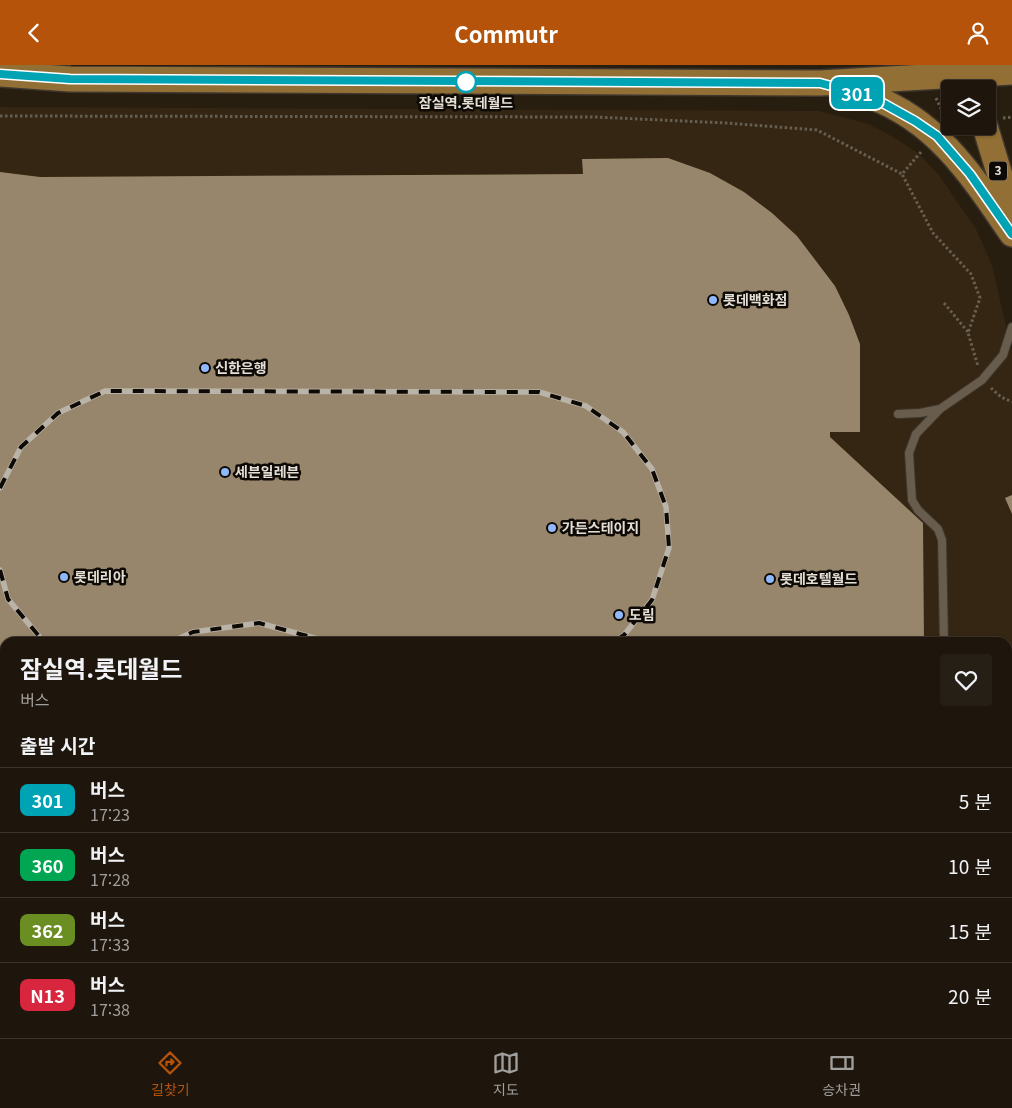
<!DOCTYPE html>
<html lang="ko">
<head>
<meta charset="utf-8">
<style>
  :root { --surface:#1e160c; --page:#261f15; --text:#f1f3f6; --muted:#a19f9d; --line:#3c352d; --accent:#b45309 }
  body { margin:0; font-family:Georgia,"Noto Sans KR",serif; background:var(--page); color:var(--text); height:100vh; display:flex; flex-direction:column; font-size:19px; white-space:nowrap }
  * { box-sizing:border-box; margin:0 }
  p { font-size:16px; color:var(--muted) }
  .icon { flex:none; width:28px; height:28px; fill:none; stroke:currentColor; stroke-width:2; stroke-linecap:round; stroke-linejoin:round }
  .map { position:relative; flex:1; overflow:hidden }
  .details { position:absolute; left:0px; top:572px; width:1012px; height:401px; display:flex; flex-direction:column; background:var(--surface); border-radius:15px 15px 0 0; box-shadow:0 1px 4px #0004,0 0 0 1px var(--line) }
  .details>* { flex:none }
  .badge { padding:0 10px; border-radius:8px; font-size:18px; line-height:32px }
  .tools { position:absolute; left:941px; top:15px; display:grid; gap:10px }
  .tools a { display:grid; place-items:center; width:55px; height:55px; border-radius:5px; background:var(--surface); box-shadow:0 1px 4px #0004,0 0 0 1px var(--line); font-size:25px }
  .map>.badge { position:absolute; translate:-50% -50%; box-shadow:0 0 0 2px #fff }
  h2 { padding:0 20px; font-size:19px; line-height:45px }
  .round { display:grid; place-items:center; flex:none; width:52px; height:52px; border-radius:5px; background:var(--page) }
  .head { display:flex; align-items:center; justify-content:space-between; height:85px; padding:0 20px }
  h1 { font-size:24px; font-weight:700; line-height:38px }
  ul { padding:0; list-style:none }
  li { display:flex; align-items:center; gap:15px; height:65px; padding:0 20px; border-top:1px solid var(--line) }
  li div { flex:1 }
  li b { display:block; font-size:19px }
  li em { font-style:normal }
  li .badge { min-width:55px; font-weight:700; text-align:center }
  header { display:flex; justify-content:space-between; align-items:center; height:65px; padding:0 20px; background:var(--accent); color:#fff; font-size:22px; font-weight:700 }
  .tab-bar { display:flex; justify-content:space-around; align-items:center; height:70px; border-top:1px solid var(--line); background:var(--surface); font-size:14px; color:var(--muted) }
  .tab-bar a { display:grid; justify-items:center; gap:2px }
  .tab-bar .on { color:var(--accent) }
  .map>svg:first-child { display:block }
  .built { fill:#342612 }
  .green { fill:#483a26 }
  .building { fill:#98866c }
  .lines { fill:none; stroke-linecap:round; stroke-linejoin:round }
  .lane-casing { stroke:#3f372f; stroke-width:10 }
  .secondary-casing { stroke:#3f372f; stroke-width:25 }
  .primary-casing { stroke:#3f372f; stroke-width:28 }
  .path { stroke:#675e52; stroke-width:3; stroke-dasharray:2.5 2.5; stroke-linecap:butt }
  .lane { stroke:#685d4d; stroke-width:8 }
  .secondary { stroke:#7d6641; stroke-width:22 }
  .primary { stroke:#926f34; stroke-width:25 }
  .rail-casing { stroke:#b9b3a8; stroke-width:5.5 }
  .rail { stroke:#0d0904; stroke-width:4; stroke-dasharray:11; stroke-linecap:butt }
  .line-casing { stroke:#fff; stroke-width:11 }
  .line { stroke:#00a3b4; stroke-width:8 }
  .stop-dot { fill:#fff; stroke:#00a3b4; stroke-width:2.5 }
  .poi-dot { fill:#90b8fd; stroke:#0d0904; stroke-width:2 }
  .labels { text-anchor:middle; stroke-width:5; stroke-linejoin:round; paint-order:stroke }
  .shield { fill:#0d0904; stroke:#a49e96; stroke-width:1 }
  .shield-label { font-size:12px; font-weight:bold; fill:#e4ded5 }
  .stop-label { font-size:14px; font-weight:bold; fill:#e4ded5; stroke:#0d0904 }
  .poi-label { font-size:14px; font-weight:bold; fill:#e4ded5; stroke:#0d0904; text-anchor:start }
</style>
</head>
<body>
<header><svg class="icon" aria-label="back" viewBox="0 0 24 24"><path d="M15 5l-7 7 7 7"/></svg>Commutr<svg class="icon" aria-label="person" viewBox="0 0 24 24"><circle cx="12" cy="8" r="4"/><path d="M4 21q1-7 8-7t8 7"/></svg></header>
<div class="map">
<svg width="1012" height="973" viewBox="0 0 1012 973">
  <rect width="100%" height="100%" fill="#281e10"/>
  <path class="built" d="M0 42 819 46 868 59 893 72 919 89 938 109 976 164 992 200 1012 288V749L1008 751V578H5V715L0 713Z"/>
  <path class="green" d="M1012 833V973H49L51 969H1008V834Z"/>
  <path class="building" d="M668 93 710 108 744 127 772 148 797 171 835 221 849 250 860 279V367H830V372L923 458 924 578H5V646H0V107L40 112 583 109 582 94Z
    M1012 430V449L1005 433Z
    M104 969H240L243 973H100Z"/>
  <g class="lines">
    <g class="lane-casing">
      <path id="lane" d="M898 349 920 348 940 344
        M944 578 942 475 938 464 918 445 912 435 909 388 916 369 940 344 982 315 1003 290 1012 262"/>
    </g>
    <g class="secondary-casing">
      <path id="secondary" d="M0 726 5 728
        M0 764 5 766
        M1008 764 1012 763
        M1008 792 1012 791
        M0 967 5 953"/>
    </g>
    <g class="primary-casing">
      <path id="primary" d="M0 9 70 14 820 18 1012 7
        M839 23C850 26 862 28 872 32 939 57 974 114 1012 169
        M985 61 1012 150"/>
    </g>
    <path class="path" d="M936 33 944 50
      M0 51 596 52 726 58 817 65 902 109
      M1003 53 1012 52
      M921 87 902 109 933 168 971 209 980 233 968 268 978 301
      M944 238 968 267
      M991 323 1001 332 1012 337
      M0 697 5 698
      M1008 736 1012 735
      M0 811 5 814
      M1008 903 1012 902
      M1008 939 1012 933
      M1008 968H1012
      M344 969V973
      M496 969 497 973
      M27 973 29 969
      M629 973 664 969
      M779 973V969
      M899 973 978 972 1004 969"/>
    <use href="#lane" class="lane"/>
    <use href="#secondary" class="secondary"/>
    <use href="#primary" class="primary"/>
    <g class="rail-casing">
      <path id="rail" d="M0 423 21 382 58 348 105 326 539 327 586 341 623 367 652 404 666 442 669 483 652 535 624 570 612 578
        M0 505 8 534 43 576 47 578
        M169 578 193 567 259 558 333 578
        M480 969 481 973
        M513 969V973"/>
    </g>
    <use href="#rail" class="rail"/>
  </g>
  <g class="lines">
    <g class="line-casing">
      <path id="line" d="M0 9 70 14 820 18 872 32 915 56 937 71 970 109 1012 169"/>
    </g>
    <use href="#line" class="line"/>
  </g>
  <circle class="stop-dot" cx="466" cy="17" r="10"/>
  <g class="poi-dot">
    <circle cx="713" cy="235" r="5"/>
    <circle cx="205" cy="303" r="5"/>
    <circle cx="225" cy="407" r="5"/>
    <circle cx="552" cy="463" r="5"/>
    <circle cx="64" cy="512" r="5"/>
    <circle cx="770" cy="514" r="5"/>
    <circle cx="619" cy="550" r="5"/>
  </g>
  <g class="labels">
    <rect class="shield" x="989" y="96.5" width="18" height="19" rx="4"/>
    <g class="shield-label">
      <text x="998" y="110">3</text>
    </g>
    <g class="stop-label">
      <text x="466" y="43">잠실역.롯데월드</text>
    </g>
    <g class="poi-label">
      <text x="723" y="240">롯데백화점</text>
      <text x="215" y="308">신한은행</text>
      <text x="235" y="412">세븐일레븐</text>
      <text x="562" y="468">가든스테이지</text>
      <text x="74" y="517">롯데리아</text>
      <text x="780" y="519">롯데호텔월드</text>
      <text x="629" y="555">도림</text>
    </g>
  </g>
</svg>
<div class="tools">
<a><svg class="icon" aria-label="layers" viewBox="0 0 24 24"><path d="M12 4l9 5-9 5-9-5zM3 14l9 5 9-5"/></svg></a>
</div>
<b class="badge" style="left:857px;top:28px;background:#00a3b4;color:#fff">301</b>
<section class="details">
<div class="head"><div><h1>잠실역.롯데월드</h1><p>버스</p></div><a class="round"><svg class="icon" aria-label="heart" viewBox="0 0 24 24"><path d="M12 20l-8-8c-3-5 5-10 8-4 3-6 11-1 8 4z"/></svg></a></div>
<h2>출발 시간</h2>
<ul>
<li><span class="badge" style="background:#00a3b4;color:#fff">301</span><div><b>버스</b><p>17:23</p></div><em>5 분</em></li>
<li><span class="badge" style="background:#00a651;color:#fff">360</span><div><b>버스</b><p>17:28</p></div><em>10 분</em></li>
<li><span class="badge" style="background:#6b8e23;color:#fff">362</span><div><b>버스</b><p>17:33</p></div><em>15 분</em></li>
<li><span class="badge" style="background:#d7263d;color:#fff">N13</span><div><b>버스</b><p>17:38</p></div><em>20 분</em></li>
</ul>
</section>
</div>
<nav class="tab-bar">
<a class="on"><svg class="icon" aria-label="directions" viewBox="0 0 24 24"><path d="M12 3l9 9-9 9-9-9zM9 14v-3h6M13 9l2 2-2 2"/></svg>길찾기</a>
<a><svg class="icon" aria-label="map" viewBox="0 0 24 24"><path d="M3 6l6-2 6 2 6-2v14l-6 2-6-2-6 2zM9 4v14M15 6v14"/></svg>지도</a>
<a><svg class="icon" aria-label="tickets" viewBox="0 0 24 24"><path d="M3 7h18v10H3zM15 7v10"/></svg>승차권</a>
</nav>
</body>
</html>
